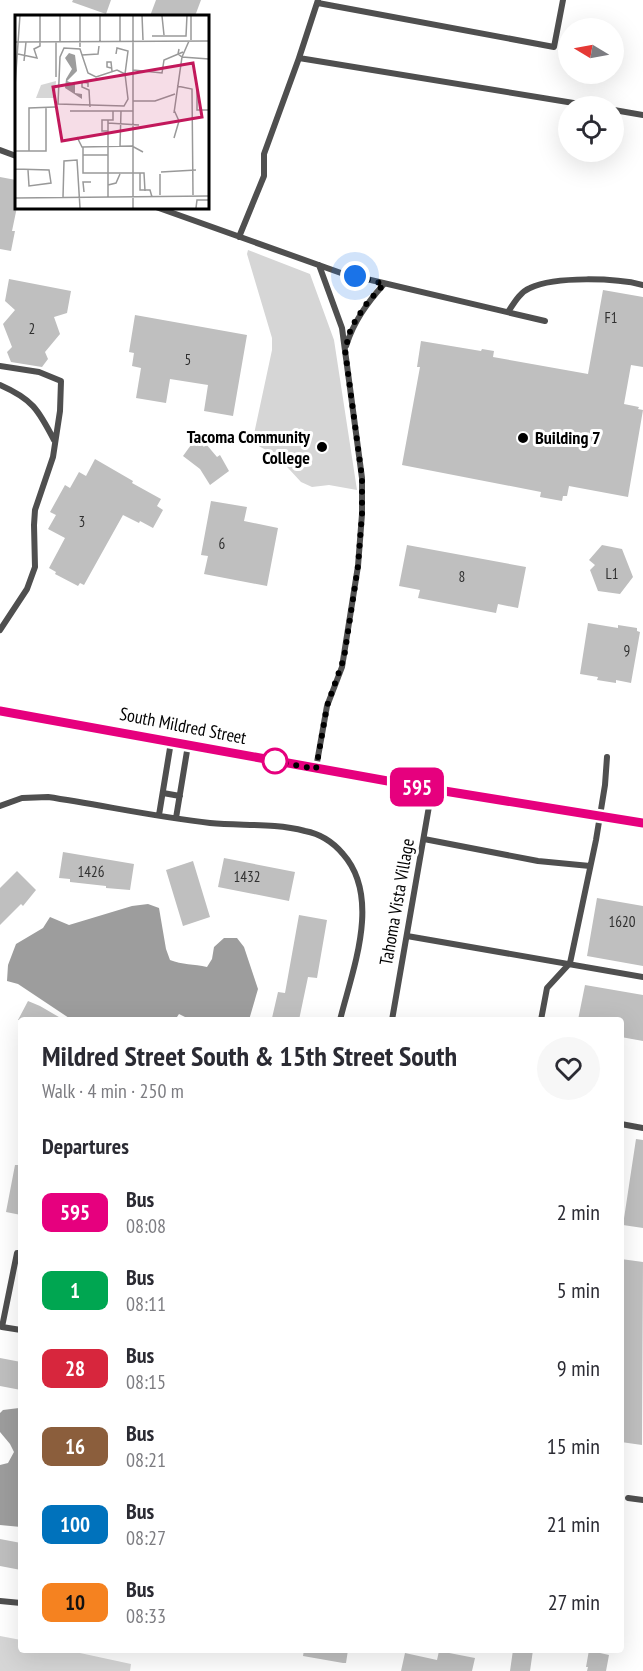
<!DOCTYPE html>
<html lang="en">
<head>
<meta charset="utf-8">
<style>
  :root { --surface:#fff; --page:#f7f7f7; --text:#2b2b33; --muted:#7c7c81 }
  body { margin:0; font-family:"PT Sans Narrow",sans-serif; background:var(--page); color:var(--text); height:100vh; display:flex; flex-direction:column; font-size:22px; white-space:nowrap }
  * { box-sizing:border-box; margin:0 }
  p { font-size:20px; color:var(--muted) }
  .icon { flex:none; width:33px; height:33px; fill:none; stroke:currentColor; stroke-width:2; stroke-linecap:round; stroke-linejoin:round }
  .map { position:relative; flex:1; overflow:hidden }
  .details { position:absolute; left:18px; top:1017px; width:606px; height:636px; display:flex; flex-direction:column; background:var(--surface); border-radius:6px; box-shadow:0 6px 24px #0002 }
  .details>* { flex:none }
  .badge { padding:0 12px; border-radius:9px; font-size:21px; line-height:39px }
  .needle { width:39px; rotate:280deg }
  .controls { position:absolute; left:558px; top:18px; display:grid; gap:12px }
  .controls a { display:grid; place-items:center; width:66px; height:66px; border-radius:50%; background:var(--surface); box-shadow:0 6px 24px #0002; font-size:30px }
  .you { position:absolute; width:30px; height:30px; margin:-15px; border:4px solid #fff; border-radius:50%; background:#1a73e8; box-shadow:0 0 0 9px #1a73e833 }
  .map>.badge { position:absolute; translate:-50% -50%; box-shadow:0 0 0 3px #fff }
  h2 { padding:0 24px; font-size:22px; line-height:54px }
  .round { display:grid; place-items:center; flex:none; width:63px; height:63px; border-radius:32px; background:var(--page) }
  .head { display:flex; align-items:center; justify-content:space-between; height:102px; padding:0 24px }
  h1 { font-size:28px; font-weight:700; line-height:45px }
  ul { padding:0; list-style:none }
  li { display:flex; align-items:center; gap:18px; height:78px; padding:0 24px }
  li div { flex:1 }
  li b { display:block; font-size:22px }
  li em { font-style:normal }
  li .badge { min-width:66px; font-weight:700; text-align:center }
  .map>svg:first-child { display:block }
  .green { fill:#d6d6d6 }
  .water { fill:#9d9d9d }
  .building { fill:#bfbfbf }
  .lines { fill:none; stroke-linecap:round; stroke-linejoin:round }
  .lane { stroke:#4f4f4f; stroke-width:6 }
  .secondary { stroke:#1c1c1c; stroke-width:12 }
  .line-casing { stroke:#fff; stroke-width:14 }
  .line { stroke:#e6007e; stroke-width:9 }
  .walk { stroke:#000; stroke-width:6; stroke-dasharray:0 10.8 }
  .poi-dot { fill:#000; stroke:#fff; stroke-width:2 }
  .stop-dot { fill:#fff; stroke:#e6007e; stroke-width:3 }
  .labels { text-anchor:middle; stroke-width:6; stroke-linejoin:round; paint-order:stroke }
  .number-label { font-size:15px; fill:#303030 }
  .poi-label { font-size:18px; font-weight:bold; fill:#000; stroke:#fff; text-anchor:end }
  .street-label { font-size:18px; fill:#000; stroke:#fff }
  .inset-road { fill:none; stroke:#999; stroke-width:1.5 }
  .view { fill:#c2185b; fill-opacity:0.15; stroke:#c2185b; stroke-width:3 }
  .inset-edge { fill:none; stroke:#000; stroke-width:3 }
</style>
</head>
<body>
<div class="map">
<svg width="643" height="1671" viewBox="0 0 643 1671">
  <rect width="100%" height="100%" fill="#fff"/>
  <path class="green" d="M248 250 310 274 334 340 357 490 329 485 312 487 301 482 277 456 255 444 254 434 272 350V338L247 254Z
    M0 1636 21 1640V1650H66L131 1664 130 1671H0Z"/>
  <path class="water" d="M148 904 159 908 166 949 170 960C182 965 194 964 207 967L212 959 214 947 224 938H237L244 947 258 989 249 1020H191L179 1014 175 1020H72L18 984 7 981 8 965 16 944 43 928 50 917 69 925 132 906Z
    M19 1408 21 1409V1527L0 1525V1465L8 1463 14 1452 10 1444 0 1432V1413L3 1410Z"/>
  <path class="building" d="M73 0H111L106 14 72 2Z
    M156 0H201L195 16H150Z
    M0 177 16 180 17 207 12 231H15L11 251 0 249Z
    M9 279 71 291 67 313 54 317 60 334 45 352 48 359 42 367 11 362 7 352 12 347 3 324 15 310 5 301Z
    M603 290 643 297V367L631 365 624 404 639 407 638 409 643 410 628 497 569 486 567 496H563L562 501 540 497 541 492 402 465 420 367H417L421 341 481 351 482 349 494 351 493 357 588 374Z
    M135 315 247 335 233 416 204 411 208 385 170 379 166 403 136 398 141 368 132 366 134 353 129 352Z
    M196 438 204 447 206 444 217 457 220 455 229 471 210 485 200 469 183 456Z
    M95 459 133 481 132 483 161 499 157 506 163 510 153 528 140 521 139 523 123 515 84 585 80 583 78 586 55 574 56 572 49 568 65 538 48 529 56 515 50 512 65 485 70 488 79 472 86 476Z
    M211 501 247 507 244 521 278 528 267 586 204 574 208 556 201 555Z
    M407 545 526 567 518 608 498 604 496 613 418 598 420 590 399 586Z
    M602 545 622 549 633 577 620 594 598 591 590 570 595 565 589 560Z
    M588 623 618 628V625L637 628V631L640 632 631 683 616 680V683L597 680 598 677 580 674Z
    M63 852 134 864 130 890 106 888V886L70 882V879L59 878Z
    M224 858 295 872 289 901 218 887Z
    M193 861 210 917 183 926 166 870Z
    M17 871 36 890 23 906 21 904 0 925V888Z
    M597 898 643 906V966L587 956Z
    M299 915 327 920 317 978 308 977 299 1020H273L274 1018H272L278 992 285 993Z
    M585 985 643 995V1041L621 1037V1020H578Z
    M28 1001 40 1006 64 1020H18Z
    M636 1139 643 1140V1228L623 1225Z
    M15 1165H21V1215L6 1212Z
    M621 1259 643 1262 642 1445 621 1442Z
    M0 1358 21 1362V1390L0 1386Z
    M0 1539 21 1543V1570L0 1566Z
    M304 1650H348L346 1663H343L303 1656Z
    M513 1650H533L530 1671H510Z
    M589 1650H601L600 1653 609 1655 606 1671H587L588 1667H586Z
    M439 1651 475 1658 472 1671H401L405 1653 437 1660Z"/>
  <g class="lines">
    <path class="lane" d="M318 3 554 47 563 0
      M299 58 318 0
      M614 110 643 115
      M0 150 16 156
      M156 207 341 273 545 321
      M239 237 264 176V154L299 58 592 106
      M508 312C514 303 520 292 530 288 556 276 616 278 643 285
      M346 346C354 321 367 303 384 284
      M0 366 39 372 61 381 60 411 53 457 35 510 34 525 35 567 27 589 0 630
      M0 385C32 399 38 409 54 440
      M316 768 327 706 342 667 358 566 362 514V478L342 328 319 265
      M163 793 180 796
      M0 806 22 798 48 797C102 805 156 817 210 823 242 826 274 823 305 831 321 834 333 842 343 854 382 898 352 971 340 1020
      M159 815 171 742
      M176 818 188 745
      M424 839 538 861 590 866
      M407 936 643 977
      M392 1020 432 789
      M541 1020 547 988 570 963 596 840 605 785 607 757
      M621 1124 643 1128
      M21 1253H17L2 1327 21 1330
      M628 1498 643 1500
      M0 1601 21 1603"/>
    <path class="secondary" d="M0 711 432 789 643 823"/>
  </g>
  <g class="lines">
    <g class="line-casing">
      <path id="line" d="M0 711 432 789 643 823"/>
    </g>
    <use href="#line" class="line"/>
    <path class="walk" d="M275 761 316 769 327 706 344 658 358 566 362 514V478L345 350 351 328 359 315 367 303 384 284 355 276"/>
  </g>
  <g class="poi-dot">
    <circle cx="523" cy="438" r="6"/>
    <circle cx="322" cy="447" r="6"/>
  </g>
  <circle class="stop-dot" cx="275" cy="761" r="12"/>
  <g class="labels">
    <g class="number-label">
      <text x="611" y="323">F1</text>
      <text x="32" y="334">2</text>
      <text x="188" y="365">5</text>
      <text x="82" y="527">3</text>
      <text x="222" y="549">6</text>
      <text x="612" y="579">L1</text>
      <text x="462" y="582">8</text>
      <text x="627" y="656">9</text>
      <text x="91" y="877">1426</text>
      <text x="247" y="882">1432</text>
      <text x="622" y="927">1620</text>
    </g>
    <g class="poi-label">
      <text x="310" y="443">Tacoma Community<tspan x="310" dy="21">College</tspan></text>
      <text x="535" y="444" text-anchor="start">Building 7</text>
    </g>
    <g class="street-label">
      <text transform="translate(183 726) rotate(11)" y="6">South Mildred Street</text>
      <text transform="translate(397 902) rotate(-80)" y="6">Tahoma Vista Village</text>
    </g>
  </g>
  <g transform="translate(15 15)">
    <rect width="194" height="194" fill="#fff"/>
    <path d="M41 66 40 83H21L26 70Z" fill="#d6d6d6"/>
    <path d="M54 38 60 40 62 56 52 66 60 69V78L67 79V84L50 73 51 64 57 54 50 43Z" fill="#9d9d9d"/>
    <path class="inset-road" d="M45 0V27M85 0V27M127 0 128 25M176 0V25M147 1 149 20M137 21H171L172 0M0 27 194 26M105 27V0M65 32V0M164 34 163 39 167 42 194 44M3 39 22 43 19 34 25 31V0M101 39 102 33 113 36 110 59 102 55 81 62 73 58 65 34 49 33 45 42 43 89 109 91 113 84 110 59M67 40 83 39 84 31M9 46 11 27M96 53 92 52V47H96L97 56M118 55 147 58 149 45 168 37M41 62V27M0 71 5 0M162 71 177 74 178 180M73 72V68L67 67V72L74 75 75 92M182 74V95H194M118 86H140L160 79M55 96H118M159 98 167 42 174 26M93 105V182M93 108 124 110M93 116H87V105H98V96M62 122 67 132 117 131 128 137M159 123 164 106 159 95M105 131 106 96M68 132V158H129L130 176M14 136V93L40 92M68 140H93M0 154 34 155 36 168 14 171 13 155M146 157 181 155M125 158V175H135L137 182M93 170 101 168 105 159M69 177 68 167H76M145 180V159M48 182 49 146 62 145 65 193M0 183V136H31V92M0 183 194 181M118 193V0M181 193 182 185H194"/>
    <path class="view" d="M178 48 187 102 47 126 38 72Z"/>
    <rect width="194" height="194" class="inset-edge"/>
  </g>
</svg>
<div class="controls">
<a><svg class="needle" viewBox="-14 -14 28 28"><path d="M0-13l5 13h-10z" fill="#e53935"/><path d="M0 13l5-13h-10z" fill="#7c7c81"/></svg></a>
<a><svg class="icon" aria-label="locate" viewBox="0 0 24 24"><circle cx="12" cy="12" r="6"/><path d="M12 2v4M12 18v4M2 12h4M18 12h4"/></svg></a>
</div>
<div class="you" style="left:355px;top:276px"></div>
<b class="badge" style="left:417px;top:787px;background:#e6007e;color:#fff">595</b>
<section class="details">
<div class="head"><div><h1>Mildred Street South &amp; 15th Street South</h1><p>Walk · 4 min · 250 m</p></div><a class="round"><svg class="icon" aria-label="heart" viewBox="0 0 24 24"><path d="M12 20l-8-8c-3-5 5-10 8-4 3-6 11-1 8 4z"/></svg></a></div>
<h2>Departures</h2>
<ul>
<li><span class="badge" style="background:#e6007e;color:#fff">595</span><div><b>Bus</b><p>08:08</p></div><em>2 min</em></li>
<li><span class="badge" style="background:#00a651;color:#fff">1</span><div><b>Bus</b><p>08:11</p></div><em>5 min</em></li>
<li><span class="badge" style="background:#d7263d;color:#fff">28</span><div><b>Bus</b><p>08:15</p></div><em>9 min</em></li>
<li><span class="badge" style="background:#8b5e3c;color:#fff">16</span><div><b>Bus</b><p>08:21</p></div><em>15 min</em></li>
<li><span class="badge" style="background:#0072bc;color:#fff">100</span><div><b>Bus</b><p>08:27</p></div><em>21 min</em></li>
<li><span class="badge" style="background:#f58220;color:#111">10</span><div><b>Bus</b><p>08:33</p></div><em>27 min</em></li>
</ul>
</section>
</div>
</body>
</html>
